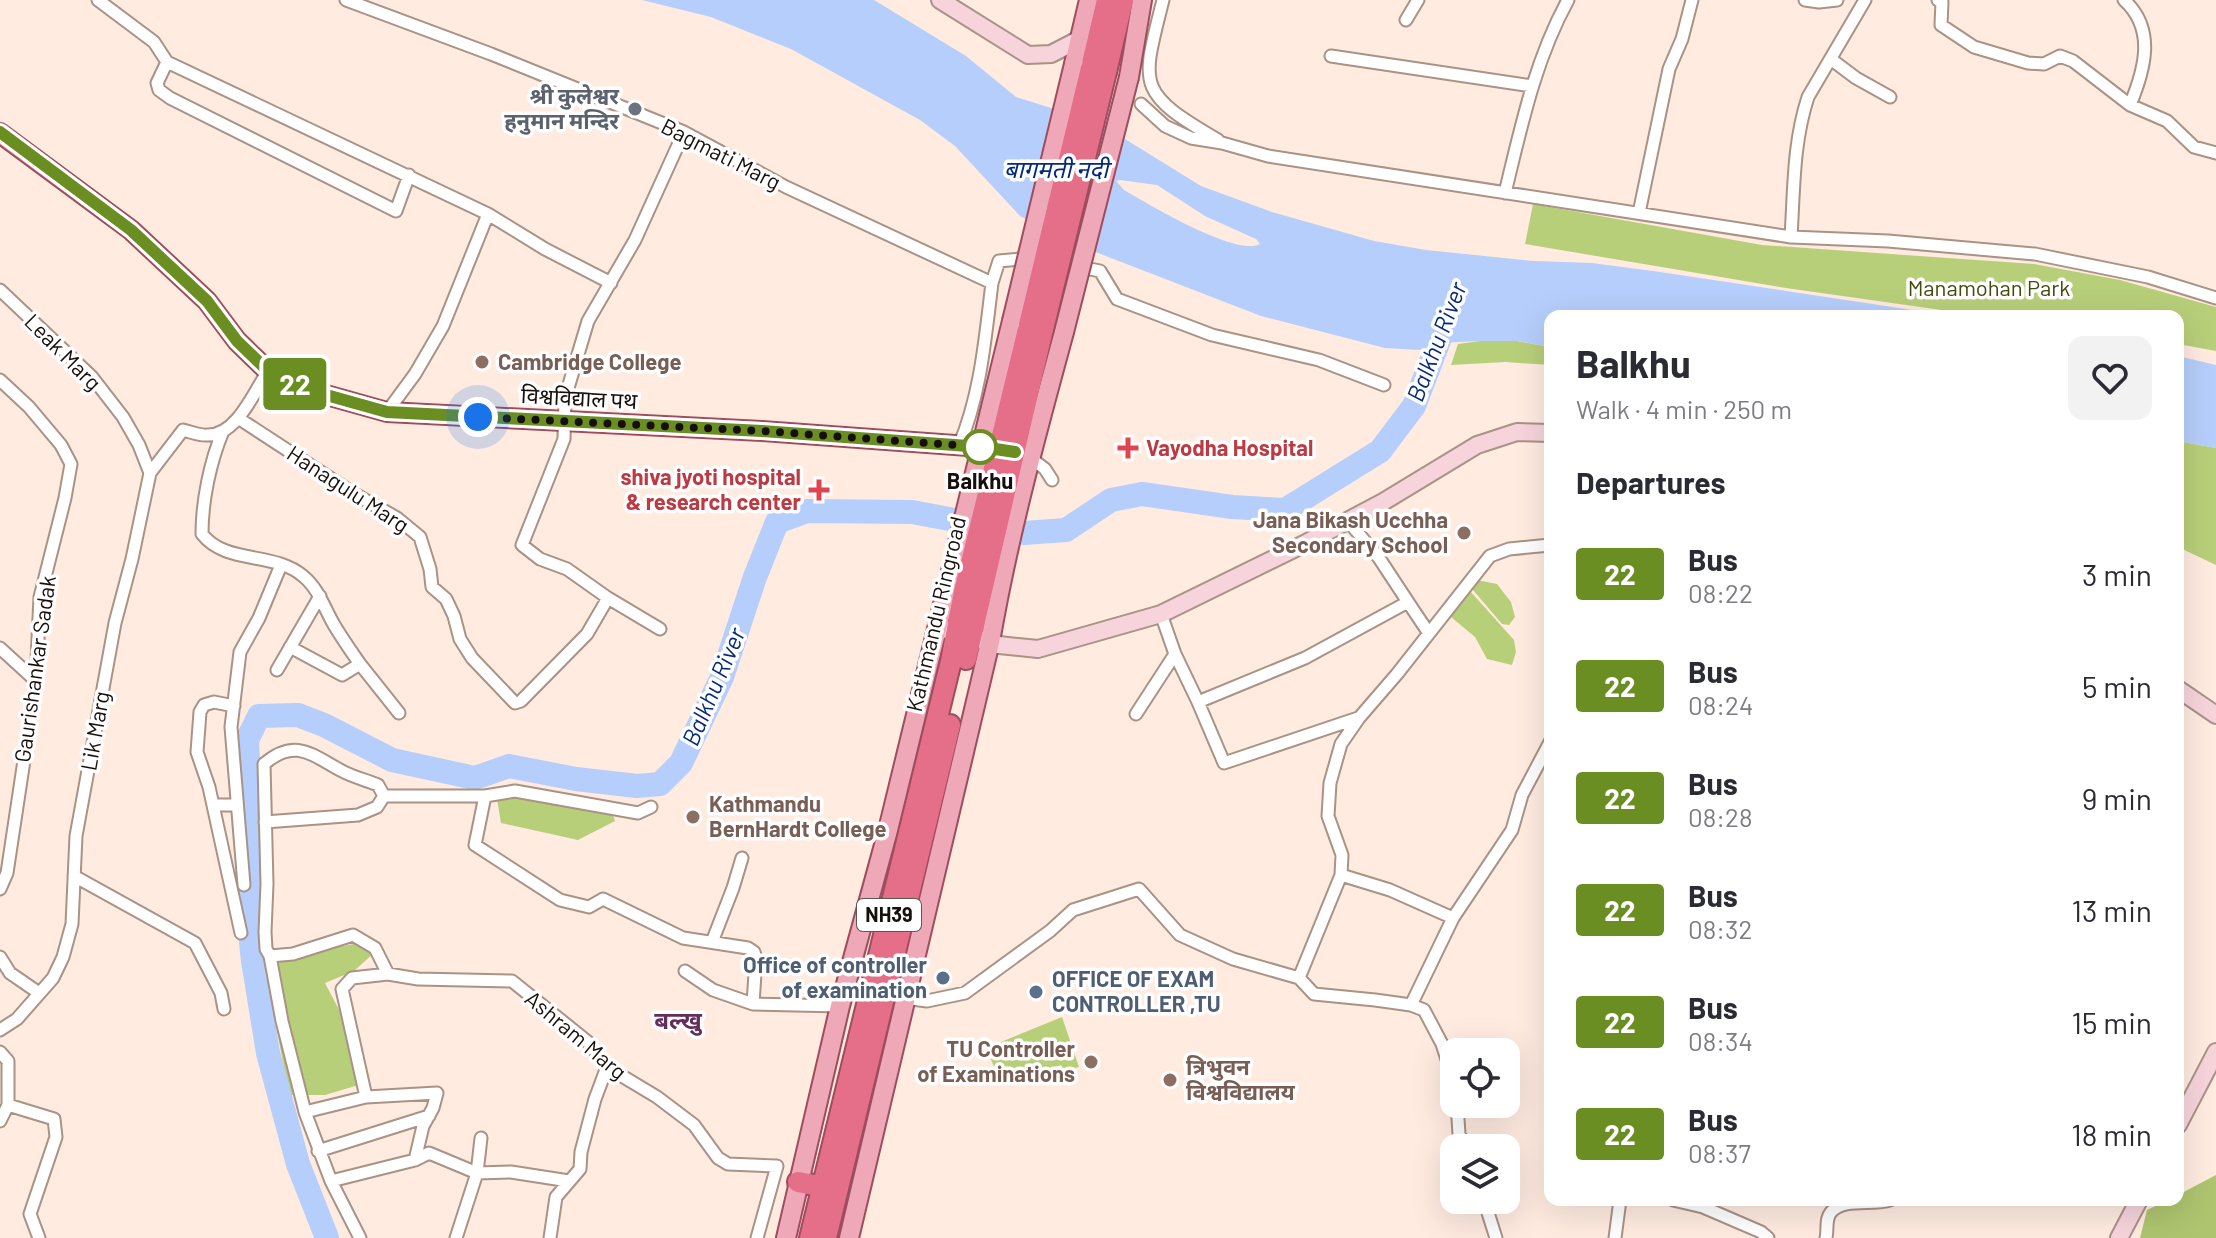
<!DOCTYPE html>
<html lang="en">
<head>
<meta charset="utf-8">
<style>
  :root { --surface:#fff; --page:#f2f2f3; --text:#2b2b33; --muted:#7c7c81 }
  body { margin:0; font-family:Barlow,"Noto Sans Devanagari",sans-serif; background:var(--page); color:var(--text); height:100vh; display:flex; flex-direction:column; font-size:30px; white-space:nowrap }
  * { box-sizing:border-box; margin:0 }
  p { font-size:26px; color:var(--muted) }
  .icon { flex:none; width:44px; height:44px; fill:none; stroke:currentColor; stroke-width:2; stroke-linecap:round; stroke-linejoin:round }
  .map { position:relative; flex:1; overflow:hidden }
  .side { position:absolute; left:1544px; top:310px; width:640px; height:896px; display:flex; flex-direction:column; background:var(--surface); border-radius:16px; box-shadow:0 8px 32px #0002 }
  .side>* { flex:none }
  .badge { padding:0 16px; border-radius:6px; font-size:28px; line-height:52px }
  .tools { position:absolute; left:1440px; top:1038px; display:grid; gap:16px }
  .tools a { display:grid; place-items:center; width:80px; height:80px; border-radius:16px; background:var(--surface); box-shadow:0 8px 32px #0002; font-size:40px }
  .you { position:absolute; width:40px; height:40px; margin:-20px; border:6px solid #fff; border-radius:50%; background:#1a73e8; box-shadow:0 0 0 12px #1a73e833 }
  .map>.badge { position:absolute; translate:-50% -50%; box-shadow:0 0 0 4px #fff }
  h2 { padding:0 32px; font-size:30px; line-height:72px }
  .round { display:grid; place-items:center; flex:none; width:84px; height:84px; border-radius:16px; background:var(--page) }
  .summary { display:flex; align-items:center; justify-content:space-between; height:136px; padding:0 32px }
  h1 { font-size:38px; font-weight:700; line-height:60px }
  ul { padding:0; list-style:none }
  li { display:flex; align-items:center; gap:24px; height:112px; padding:0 32px }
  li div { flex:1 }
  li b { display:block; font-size:30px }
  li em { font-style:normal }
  li .badge { min-width:88px; font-weight:700; text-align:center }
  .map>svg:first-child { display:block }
  .green { fill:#b8cf79 }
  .forest { fill:#aec46f }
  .water { fill:#b6cefb; fill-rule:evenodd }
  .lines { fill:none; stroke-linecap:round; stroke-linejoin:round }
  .river { stroke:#b6cefb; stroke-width:24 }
  .street-casing { stroke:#a99286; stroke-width:15 }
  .secondary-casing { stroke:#a99286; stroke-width:20 }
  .primary-casing { stroke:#9d4d5d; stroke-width:22 }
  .highway-casing { stroke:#9d4d5d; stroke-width:24 }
  .street { stroke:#fff; stroke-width:11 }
  .secondary { stroke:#f7d4dc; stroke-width:16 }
  .primary { stroke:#efa8b8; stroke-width:18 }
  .highway { stroke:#e56e89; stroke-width:20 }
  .primary-bridge-casing { stroke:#9d4d5d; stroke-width:22; stroke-linecap:butt }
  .highway-bridge-casing { stroke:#9d4d5d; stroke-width:24; stroke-linecap:butt }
  .primary-bridge { stroke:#efa8b8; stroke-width:18 }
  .highway-bridge { stroke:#e56e89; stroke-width:20 }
  .line-casing { stroke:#fff; stroke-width:18 }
  .line { stroke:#6b8e23; stroke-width:12 }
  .walk { stroke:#170f0b; stroke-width:8; stroke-dasharray:0 14.4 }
  .worship-dot { fill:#6b7280; stroke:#fff; stroke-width:3 }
  .education-dot { fill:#8d6e63; stroke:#fff; stroke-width:3 }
  .stop-dot { fill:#fff; stroke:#6b8e23; stroke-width:4 }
  .health-dot { fill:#e0444e; stroke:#fff; stroke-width:3 }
  .service-dot { fill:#5c6f8a; stroke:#fff; stroke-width:3 }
  .labels { text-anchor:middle; stroke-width:7; stroke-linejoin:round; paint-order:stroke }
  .shield { fill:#fff; stroke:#5d5754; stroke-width:2 }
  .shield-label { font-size:20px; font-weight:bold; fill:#170f0b }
  .worship-label { font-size:22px; font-weight:bold; fill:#5b616d; stroke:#fff; text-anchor:end }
  .street-label { font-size:22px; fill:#170f0b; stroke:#fff }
  .park-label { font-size:22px; fill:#3f4c0c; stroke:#fff }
  .education-label { font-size:22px; font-weight:bold; fill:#785e54; stroke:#fff; text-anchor:start }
  .health-label { font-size:22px; font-weight:bold; fill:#be3a42; stroke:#fff; text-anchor:start }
  .stop-label { font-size:22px; font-weight:bold; fill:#170f0b; stroke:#fff }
  .service-label { font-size:22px; font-weight:bold; fill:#4e5e75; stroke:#fff; text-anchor:end }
  .water-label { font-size:24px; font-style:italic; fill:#05297b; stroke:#fff }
  .neighbourhood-label { font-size:24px; font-weight:bold; fill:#632e5c; stroke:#fff }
</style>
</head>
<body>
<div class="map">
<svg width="2216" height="1238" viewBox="0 0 2216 1238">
  <rect width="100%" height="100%" fill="#ffebe0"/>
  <path class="green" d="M1533 204 1762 245 2034 264 2120 280 2216 307V351L2178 344V316H1984L1786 288 1525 244Z
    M1480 341H1517L1550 347V365L1505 362 1451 365 1458 344Z
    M2178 441 2216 448V565L2178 547Z
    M1466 575 1477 580 1497 584 1511 602 1515 617 1509 625 1502 624 1473 590 1462 582Z
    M1461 584 1470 591 1514 640 1516 652 1512 665 1487 659 1475 637 1445 612Z
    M496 793 609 804 615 821 578 840 501 823Z
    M359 943 375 952 354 971 325 983 347 1025 362 1084 325 1095H289L264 961Z
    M1062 1017 1079 1067 1064 1071 1061 1065 1002 1085 986 1048Z"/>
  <path class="forest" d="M2216 1175V1238H2140L2147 1210 2168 1200H2178V1195Z"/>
  <path class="water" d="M642 0H874L966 56 1016 97 1099 123 1201 186 1272 212 1374 241 1426 250 1533 261 1592 263 1660 272 1952 316H1550V347L1517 341H1480L1438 343 1419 350 1385 348 1261 316 1067 241 1020 216 955 146 920 120 791 49 711 17ZM1120 180 1157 185 1205 216 1256 239 1260 244C1236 257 1148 204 1124 190L1116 181Z
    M2178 356 2216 365V448L2178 441Z"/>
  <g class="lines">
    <path class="river" d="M327 1238 298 1164 268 1053 253 961 249 923 251 824 247 740 259 716 298 715 324 725 392 760 475 778 509 766 576 779 637 786 660 784 681 763 722 677 755 577 777 522 807 511 912 512 1024 533 1066 530 1111 500 1142 494 1232 507 1285 510 1380 451 1414 406 1450 312"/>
    <g class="street-casing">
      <path id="street" d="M98 0 154 42 167 62 488 214 545 249 611 283
        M346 0 491 54 684 132 786 187 992 283C985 339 981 393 959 446
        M1163 0C1141 87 1136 92 1218 140
        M1805 0 1819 2 1837 0
        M1938 0 1942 2 1941 25 1974 47 2028 63 2044 64 2060 56 2073 61 2130 105 2167 121 2194 147 2216 153
        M2124 0C2156 29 2145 69 2130 105
        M1406 20 1418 0
        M1331 56 1532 86
        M1832 60 1856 78 1890 97
        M167 62 157 83 159 90 170 98 396 211 409 175
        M1141 104 1165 126 1191 138 1222 143 1268 156 1791 237 1888 241 2035 254 2148 277 2216 298
        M1505 193C1521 127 1535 60 1568 0
        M1639 213 1669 69 1682 39 1692 0
        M1791 237C1794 189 1793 143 1808 97L1865 0
        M1055 262 1100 271 1117 299 1212 335 1319 360 1384 385
        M992 283 999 261 1030 258
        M0 290 92 377 123 417 139 445 150 473 132 559 115 623 76 836 72 924 63 957 53 978 17 1019 0 1030
        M0 380 29 407 61 445 71 464 65 498 40 597 36 681 7 873 0 889
        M387 412 415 374 443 326 488 214
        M238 418 353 493 397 518 420 537 430 569 432 587 446 599 454 616 460 639 472 658 515 703 521 701 587 634 608 598 567 569 540 559 522 545 564 439 565 398 588 321 635 240 684 132
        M223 431C210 462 202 501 202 534 226 565 274 551 303 576 318 588 324 607 333 623 341 637 351 651 360 664L342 675 290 647
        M1028 456 1045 469 1052 480
        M150 473 183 430C191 432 200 436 208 435 237 435 254 392 268 371
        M1348 521 1379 558 1408 602 1305 658 1198 702 1224 763 1358 718
        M1550 545 1509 549 1490 556 1397 674 1359 718 1341 744 1330 783 1328 816 1342 855 1341 875 1390 890 1453 918 1512 830 1522 795 1550 742
        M608 598 660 629
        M1408 602 1428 632
        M1161 614 1175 654 1198 702
        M0 648 36 681
        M360 664 399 713
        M277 670 320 596
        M234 706 214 702 204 705 200 712 197 752 209 787 241 933
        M1136 714 1175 654
        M384 796 378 785C366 780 353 777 342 771 312 755 295 737 264 764L267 884 265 932 266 949 270 956 293 954 353 935 375 948 388 974 418 979 512 981 588 1042 607 1067 657 1097 694 1125 718 1158 728 1164 777 1166 757 1238
        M485 796 515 791 638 813 651 807
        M213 805H237
        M265 822 358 815 377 807 384 796H485L475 845 560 900 589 907 603 899 683 938 748 948 754 952 756 958 753 1004
        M1341 875 1299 978 1314 994 1375 1000 1411 1005 1424 1010 1442 1044 1454 1081
        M74 876 195 943 221 993 224 1009
        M244 885 231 727 240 652 259 618 281 565
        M712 942 733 888 742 858
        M270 956 282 1021 305 1112
        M0 957 10 973 39 993
        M685 971 713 990 753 1004 840 1006
        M388 974 352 978 342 989 366 1097 305 1112 331 1181 415 1160 429 1153 477 1173 481 1138
        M904 998 927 1001 965 993 1050 931 1073 910 1139 889 1180 935 1233 959 1299 978
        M1411 1005 1453 918
        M0 1052 8 1061V1105L0 1121
        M366 1097 437 1093 433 1108 423 1126 415 1160
        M1457 1104 1459 1134 1465 1148
        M8 1105 54 1119 56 1137 30 1214 39 1238
        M318 1151 429 1116
        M331 1181 360 1238
        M1484 1200 1496 1238
        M1673 1200 1703 1207 1761 1232 1768 1238
        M456 1238 477 1173 511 1172 569 1181
        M550 1238 556 1197 580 1169 581 1152 595 1099 607 1067
        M1615 1238 1620 1200
        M1826 1238C1828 1230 1825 1219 1831 1212 1844 1197 1873 1206 1890 1200"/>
    </g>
    <g class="secondary-casing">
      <path id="secondary" d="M940 0 1028 55 1051 54 1080 39
        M937 627 999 645 1038 649 1161 614 1304 544 1383 502 1477 445 1517 432 1550 433
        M2178 689 2216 715
        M2178 1125 2216 1052
        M2119 1238 2139 1200"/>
    </g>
    <g class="primary-casing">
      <path id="primary" d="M1074 64 1089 0
        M1129 77 1142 0
        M0 133 131 230 207 301 237 341 268 371 312 391 387 412 762 431 982 447 1012 452
        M786 1238 840 1006 887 834 1012 321
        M849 1238 990 642C1008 537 1036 435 1064 332"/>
    </g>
    <g class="highway-casing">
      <path id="highway" d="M1091 68 1107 0
        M1106 72 1123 0
        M966 659 1043 329
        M798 1182 834 1189
        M810 1238 951 661 964 592 1029 325
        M826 1238 950 725"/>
    </g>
    <use href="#street" class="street"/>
    <use href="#secondary" class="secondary"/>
    <use href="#primary" class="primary"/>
    <use href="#highway" class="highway"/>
    <g class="primary-bridge-casing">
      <path id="primary-bridge" d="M1012 321 1074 64
        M1064 332 1129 77"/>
    </g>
    <g class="highway-bridge-casing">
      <path id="highway-bridge" d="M1029 325 1091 68
        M1043 329 1106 72"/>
    </g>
    <use href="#primary-bridge" class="primary-bridge"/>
    <use href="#highway-bridge" class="highway-bridge"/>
  </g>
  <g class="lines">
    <g class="line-casing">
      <path id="line" d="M0 132 131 230 207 301 237 341 268 371 312 391 387 412 762 431 982 447 1015 452"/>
    </g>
    <use href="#line" class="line"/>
    <path class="walk" d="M478 417 762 431 982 447H980"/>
  </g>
  <circle class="worship-dot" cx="635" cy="109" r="8"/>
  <g class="education-dot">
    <circle cx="482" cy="362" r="8"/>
    <circle cx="1464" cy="533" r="8"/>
    <circle cx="693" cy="817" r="8"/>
    <circle cx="1091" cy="1062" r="8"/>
    <circle cx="1170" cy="1080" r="8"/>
  </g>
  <circle class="stop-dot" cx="980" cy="447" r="16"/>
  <g class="health-dot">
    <path d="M1124 436h8v8h8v8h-8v8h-8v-8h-8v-8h8z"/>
    <path d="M815 478h8v8h8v8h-8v8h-8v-8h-8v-8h8z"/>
  </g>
  <g class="service-dot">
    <circle cx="943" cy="978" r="8"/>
    <circle cx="1036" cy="992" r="8"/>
  </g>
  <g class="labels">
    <rect class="shield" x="857" y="899" width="64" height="32" rx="6"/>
    <g class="shield-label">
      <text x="889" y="922">NH39</text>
    </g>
    <g class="worship-label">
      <text x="619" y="104">श्री कुलेश्वर<tspan x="619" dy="25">हनुमान मन्दिर</tspan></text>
    </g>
    <g class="street-label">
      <text transform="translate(721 154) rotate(27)" y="8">Bagmati Marg</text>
      <text transform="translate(63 352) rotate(45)" y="8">Leak Marg</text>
      <text transform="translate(579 398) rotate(3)" y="8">विश्वविद्याल पथ</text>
      <text transform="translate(348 489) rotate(33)" y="8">Hanagulu Marg</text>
      <text transform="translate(936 614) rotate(-77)" y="8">Kathmandu Ringroad</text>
      <text transform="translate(35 669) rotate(-82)" y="8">Gaurishankar Sadak</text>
      <text transform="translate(95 731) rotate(-80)" y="8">Lik Marg</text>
      <text transform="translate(576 1035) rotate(40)" y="8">Ashram Marg</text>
    </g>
    <g class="park-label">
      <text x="1989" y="296">Manamohan Park</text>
    </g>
    <g class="education-label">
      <text x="498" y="370">Cambridge College</text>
      <text x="1448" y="528" text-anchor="end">Jana Bikash Ucchha<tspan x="1448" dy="25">Secondary School</tspan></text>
      <text x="709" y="812">Kathmandu<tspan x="709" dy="25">BernHardt College</tspan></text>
      <text x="1075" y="1057" text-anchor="end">TU Controller<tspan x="1075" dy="25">of Examinations</tspan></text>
      <text x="1186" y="1075">त्रिभुवन<tspan x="1186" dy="25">विश्वविद्यालय</tspan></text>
    </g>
    <g class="health-label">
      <text x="1146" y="456">Vayodha Hospital</text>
      <text x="801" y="485" text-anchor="end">shiva jyoti hospital<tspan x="801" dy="25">&amp; research center</tspan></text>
    </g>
    <g class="stop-label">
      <text x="980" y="489">Balkhu</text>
    </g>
    <g class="service-label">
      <text x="927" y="973">Office of controller<tspan x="927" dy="25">of examination</tspan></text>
      <text x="1052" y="987" text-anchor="start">OFFICE OF EXAM<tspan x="1052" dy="25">CONTROLLER ,TU</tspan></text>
    </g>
    <g class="water-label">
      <text x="1056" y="178">बागमती नदी</text>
      <text transform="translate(1437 342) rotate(-69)" y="8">Balkhu River</text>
      <text transform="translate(714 687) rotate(-67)" y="8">Balkhu River</text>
    </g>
    <g class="neighbourhood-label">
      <text x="678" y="1029">बल्खु</text>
    </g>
  </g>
</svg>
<div class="tools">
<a><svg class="icon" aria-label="locate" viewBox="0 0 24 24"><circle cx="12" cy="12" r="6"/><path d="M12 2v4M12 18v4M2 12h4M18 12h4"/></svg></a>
<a><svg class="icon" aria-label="layers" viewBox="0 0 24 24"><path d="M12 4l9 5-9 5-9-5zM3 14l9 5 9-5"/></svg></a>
</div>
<div class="you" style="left:478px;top:417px"></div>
<b class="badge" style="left:295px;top:384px;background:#6b8e23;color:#fff">22</b>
<section class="side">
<div class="summary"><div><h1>Balkhu</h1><p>Walk · 4 min · 250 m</p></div><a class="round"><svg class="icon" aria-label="heart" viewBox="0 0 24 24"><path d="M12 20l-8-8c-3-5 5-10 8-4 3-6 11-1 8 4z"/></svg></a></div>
<h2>Departures</h2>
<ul>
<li><span class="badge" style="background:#6b8e23;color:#fff">22</span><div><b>Bus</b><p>08:22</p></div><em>3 min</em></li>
<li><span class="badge" style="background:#6b8e23;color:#fff">22</span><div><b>Bus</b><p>08:24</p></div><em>5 min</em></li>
<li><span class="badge" style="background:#6b8e23;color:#fff">22</span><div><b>Bus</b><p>08:28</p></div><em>9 min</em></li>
<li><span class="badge" style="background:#6b8e23;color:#fff">22</span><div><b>Bus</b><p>08:32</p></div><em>13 min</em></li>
<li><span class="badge" style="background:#6b8e23;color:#fff">22</span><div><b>Bus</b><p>08:34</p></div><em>15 min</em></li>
<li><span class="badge" style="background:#6b8e23;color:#fff">22</span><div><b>Bus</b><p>08:37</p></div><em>18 min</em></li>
</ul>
</section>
</div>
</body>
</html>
